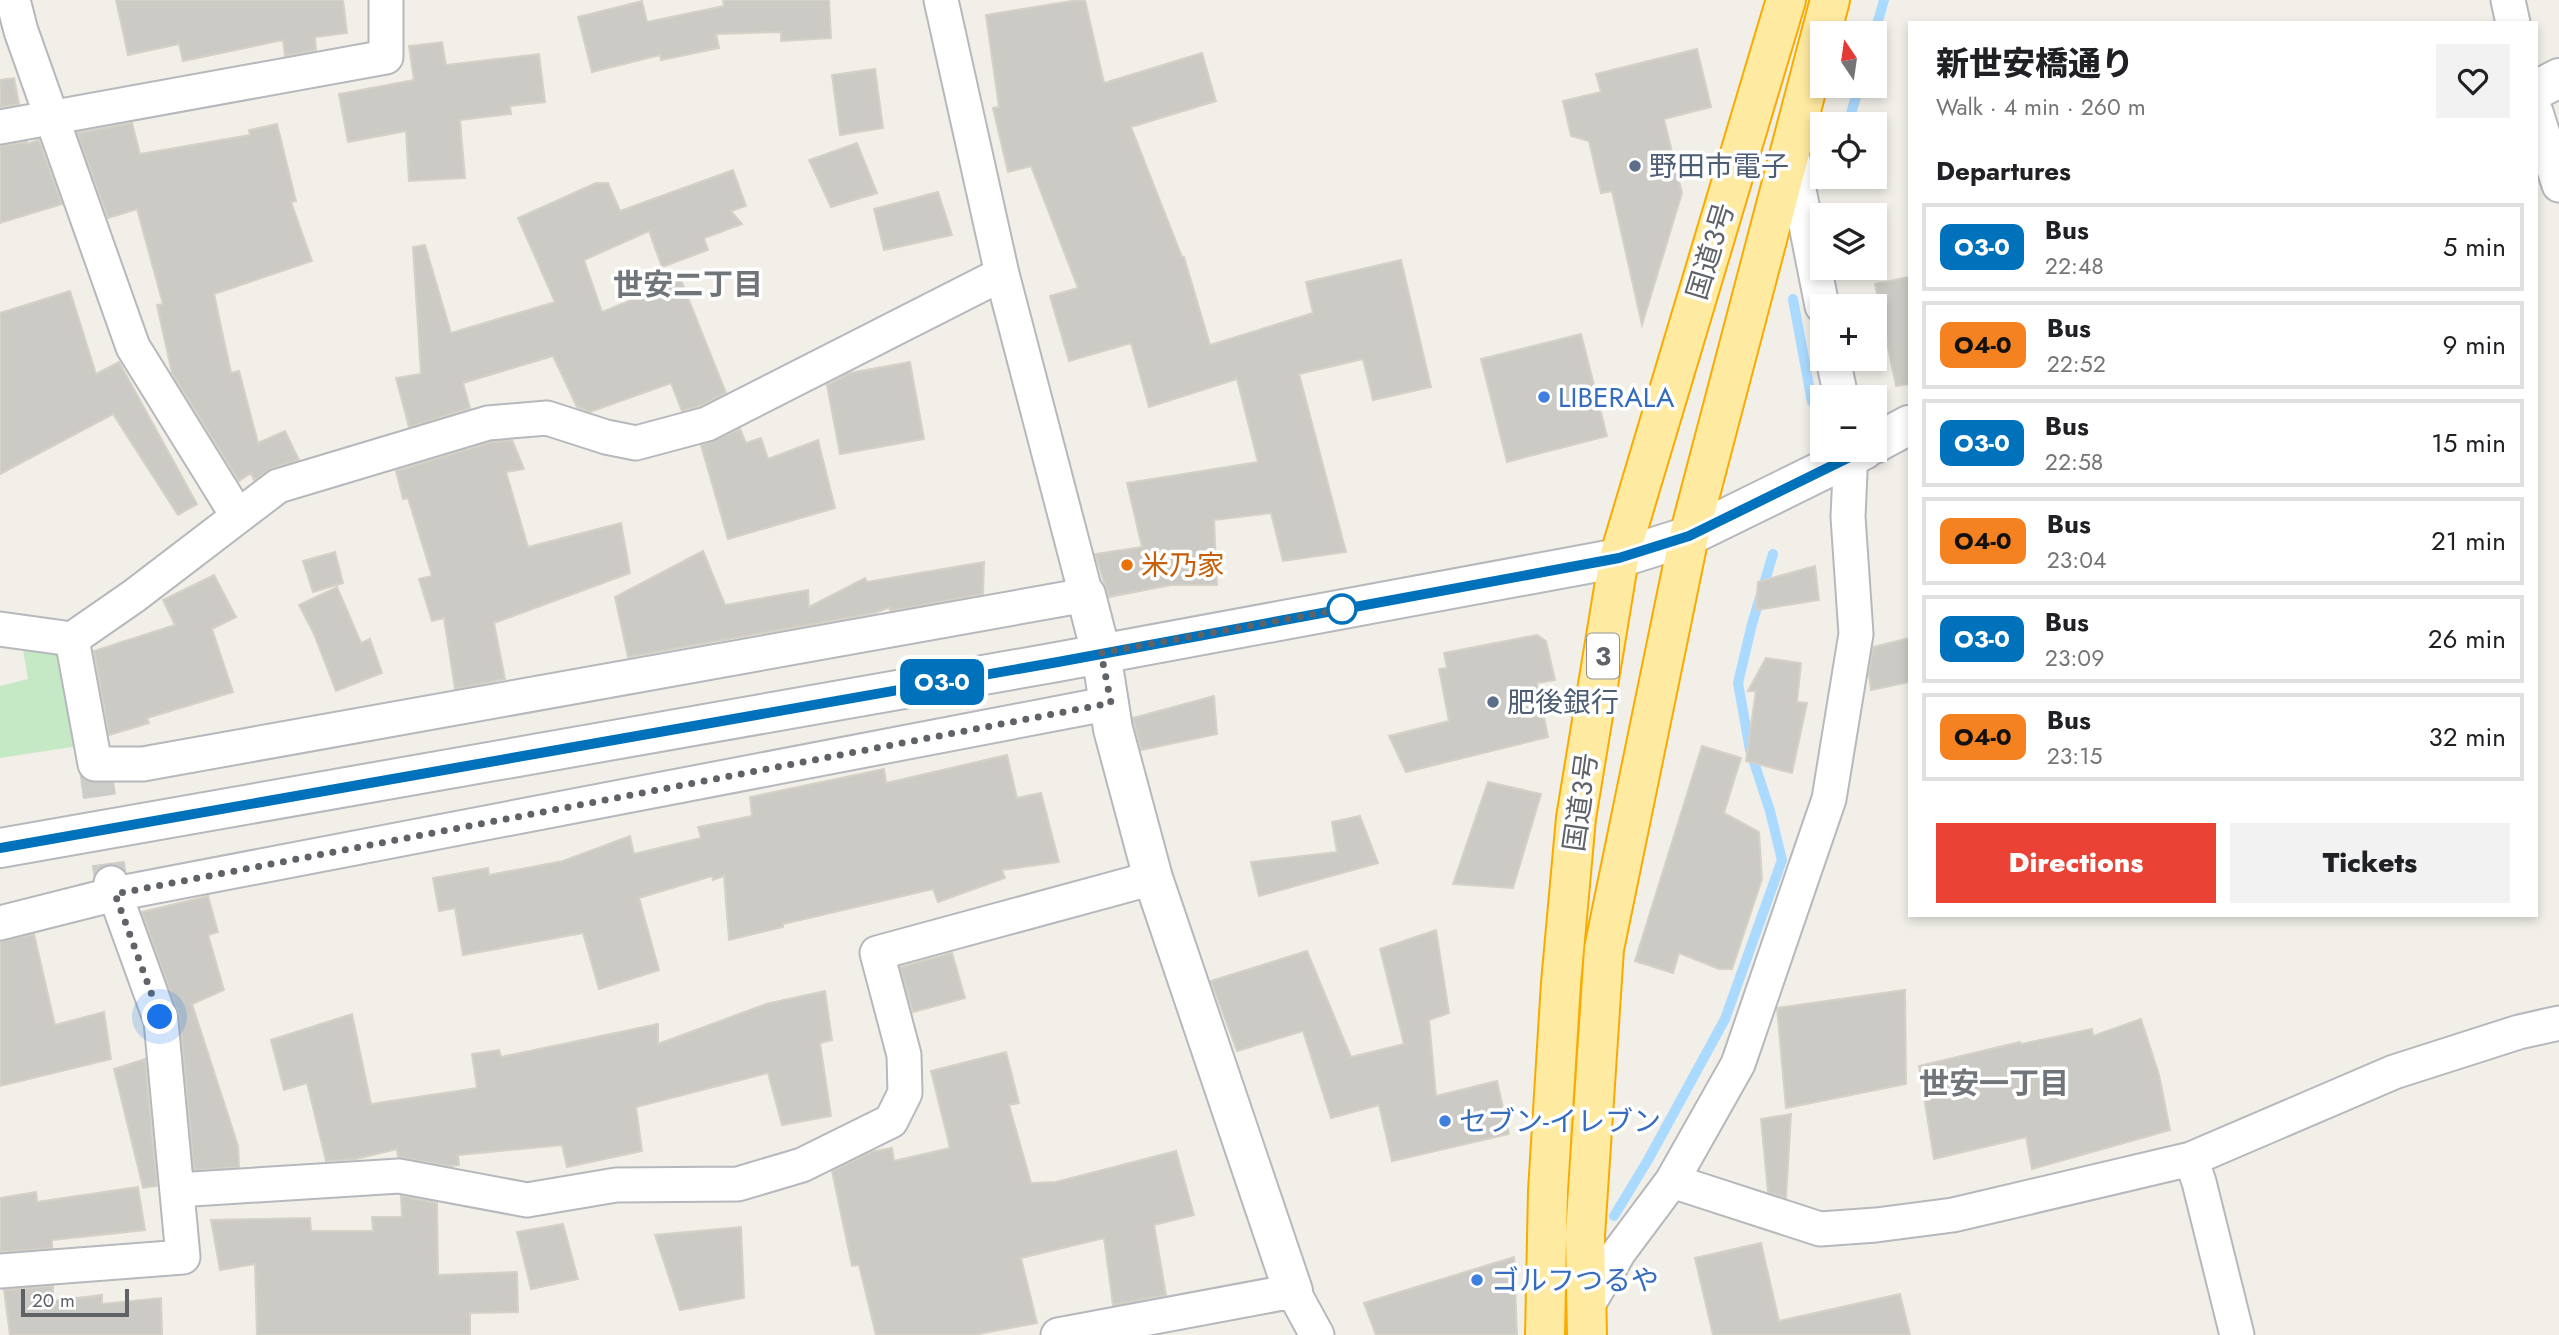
<!DOCTYPE html>
<html lang="en">
<head>
<meta charset="utf-8">
<style>
  :root { --surface:#fff; --page:#f2f2f2; --text:#202124; --muted:#757577; --line:#e0e0e0; --accent:#ea4335 }
  body { margin:0; font-family:Jost,"Noto Sans JP",sans-serif; background:var(--page); color:var(--text); height:100vh; display:flex; flex-direction:column; font-size:26px; white-space:nowrap }
  * { box-sizing:border-box; margin:0 }
  p { font-size:23px; color:var(--muted) }
  .icon { flex:none; width:38px; height:38px; fill:none; stroke:currentColor; stroke-width:2; stroke-linecap:round; stroke-linejoin:round }
  .map { position:relative; flex:1; overflow:hidden }
  .side { position:absolute; left:1908px; top:21px; width:630px; height:896px; display:flex; flex-direction:column; background:var(--surface); border-radius:0px; box-shadow:0 4px 10px #0003 }
  .side>* { flex:none }
  .badge { padding:0 14px; border-radius:10px; font-size:24px; line-height:46px }
  .needle { width:46px; rotate:347deg }
  .buttons { position:absolute; left:1810px; top:21px; display:grid; gap:14px }
  .buttons a { display:grid; place-items:center; width:77px; height:77px; border-radius:0px; background:var(--surface); box-shadow:0 4px 10px #0003; font-size:35px }
  .scale { position:absolute; left:21px; bottom:18px; width:108px; box-sizing:border-box; padding-left:7px; border:4px solid #5f6368; border-top:0; font-size:19px; line-height:24px; white-space:nowrap; color:#5f6368; -webkit-text-stroke:5px #fff; paint-order:stroke }
  .you { position:absolute; width:35px; height:35px; margin:-18px; border:5px solid #fff; border-radius:50%; background:#1a73e8; box-shadow:0 0 0 10px #1a73e833 }
  .map>.badge { position:absolute; translate:-50% -50%; box-shadow:0 0 0 4px #fff }
  h2 { padding:0 28px; font-size:26px; line-height:63px }
  .round { display:grid; place-items:center; flex:none; width:74px; height:74px; border-radius:0px; background:var(--page) }
  .summary { display:flex; align-items:center; justify-content:space-between; height:119px; padding:0 28px }
  h1 { font-size:33px; font-weight:800; line-height:52px }
  .action { display:flex; gap:14px; margin-top:auto; padding:14px 28px }
  .action a { flex:1; height:80px; border-radius:0px; background:var(--accent); color:#fff; font-size:28px; font-weight:800; line-height:80px; text-align:center }
  .action a+a { background:var(--page); color:var(--text) }
  ul { padding:0; list-style:none }
  li { display:flex; align-items:center; gap:21px; height:88px; margin:0 14px 10px; padding:0 14px; border:4px solid var(--line); border-radius:0px }
  li div { flex:1 }
  li b { display:block; font-size:26px }
  li em { font-style:normal }
  li .badge { min-width:77px; font-weight:700; text-align:center }
  .map>svg:first-child { display:block }
  .green { fill:#c5e8c5 }
  .lines { fill:none; stroke-linecap:round; stroke-linejoin:round }
  .stream { stroke:#aadaff; stroke-width:10 }
  .building { fill:#cccac5; stroke:#d6d1c6; stroke-width:2 }
  .minor-tunnel { stroke:#ccccc8; stroke-width:33; stroke-dasharray:33 17; stroke-linecap:butt }
  .minor-casing { stroke:#b5b8bc; stroke-width:37 }
  .tertiary-casing { stroke:#b5b8bc; stroke-width:42 }
  .trunk-casing { stroke:#f9ab00; stroke-width:42 }
  .minor { stroke:#fff; stroke-width:33 }
  .tertiary { stroke:#fff; stroke-width:38 }
  .trunk { stroke:#feeaa1; stroke-width:38 }
  .line-casing { stroke:#fff; stroke-width:16 }
  .line { stroke:#0072bc; stroke-width:10 }
  .walk { stroke:#5f6368; stroke-width:7; stroke-dasharray:0 12.6 }
  .service-dot { fill:#5c6f8a; stroke:#fff; stroke-width:2.5 }
  .shop-dot { fill:#3f7fe0; stroke:#fff; stroke-width:2.5 }
  .food-dot { fill:#e8710a; stroke:#fff; stroke-width:2.5 }
  .stop-dot { fill:#fff; stroke:#0072bc; stroke-width:3.5 }
  .labels { text-anchor:middle; stroke-width:7; stroke-linejoin:round; paint-order:stroke }
  .shield { fill:#fff; stroke:#8f9295; stroke-width:2 }
  .shield-label { font-size:26px; font-weight:bold; fill:#5f6368 }
  .service-label { font-size:28px; fill:#4e5e75; stroke:#fff; text-anchor:start }
  .street-label { font-size:28px; fill:#5f6368; stroke:#fff }
  .shop-label { font-size:28px; fill:#366cbe; stroke:#fff; text-anchor:start }
  .food-label { font-size:28px; fill:#c56008; stroke:#fff; text-anchor:start }
  .neighbourhood-label { font-size:30px; font-weight:bold; fill:#70757a; stroke:#fff }
</style>
</head>
<body>
<div class="map">
<svg width="2559" height="1335" viewBox="0 0 2559 1335">
  <rect width="100%" height="100%" fill="#f1efe8"/>
  <path class="green" d="M20 632 72 639 91 744 0 758V686L28 679Z"/>
  <g class="lines">
    <path class="stream" d="M1874 35 1884 0
      M1848 124 1859 86
      M1793 299 1812 402
      M1614 1216 1648 1160 1725 1019 1782 860 1770 811 1750 750 1738 683 1752 624 1773 554"/>
  </g>
  <path class="building" d="M116 0H343L347 33 315 37 316 50 285 56 283 40 183 61 179 44 128 55Z
    M723 0H829L831 38 781 41V32L716 34 719 48 661 60 660 55 592 72 578 17 642 1 647 22 724 6Z
    M1078 0H1085L1104 83 1202 53 1216 101 1131 127 1182 257H1184L1210 345 1313 313 1306 282 1401 260 1431 387 1373 400 1363 359 1299 374 1346 552 1283 561 1271 513 1214 520 1217 585H1171L1109 597 1095 554 1142 547 1127 483 1258 462 1237 379 1149 407 1131 343 1069 361 1050 296 1078 288 1031 166 1008 172 993 108 999 107 986 15Z
    M442 42 446 65 539 54 545 102 510 106 511 114 460 120 465 178 409 181 406 131 348 142 339 94 414 80 409 46Z
    M1697 49 1711 107 1664 119 1682 193 1642 325 1612 191 1601 193 1589 141 1571 136 1563 101 1601 92 1596 74Z
    M875 69 883 128 840 135 832 75Z
    M14 78 19 104 0 107V80Z
    M132 123 140 154 250 135 249 130 277 124 296 201 291 202 312 261 214 294 231 373 239 371 258 443 285 431 299 460 272 468 254 480 251 473 239 481 172 373 157 305 163 304 137 209 108 218 77 133Z
    M39 140 62 204 0 223V146L27 142V144Z
    M857 143 877 193 831 207 809 160Z
    M733 170 746 206 731 211 742 224 704 238 708 250 662 267 649 231 584 260 602 312 681 280 726 393 700 406 682 411 671 383 590 412 577 407 553 356 463 383 470 408 409 427 396 378 421 374 413 247 425 245 451 333 555 302 518 218 596 183H608L620 211Z
    M938 192 952 235 884 250 874 209Z
    M1909 277V384L1896 386 1875 284Z
    M70 291 96 374 119 362 197 504 178 515 113 414 0 474V313Z
    M1581 334 1607 436 1507 462 1481 359Z
    M910 362 924 439 840 454 827 385 850 373Z
    M740 429 746 443 761 438 768 459 818 440 835 508 728 539 701 445Z
    M512 440 524 469 506 472 528 547 621 523 630 573 494 623 505 679 455 689 444 618 432 621 419 579 432 576 408 498 403 499 396 471 492 442Z
    M703 551 725 605 808 590 809 607 865 578 867 582 984 562 983 594 890 611V607L875 613 628 657 615 597Z
    M335 552 343 583 313 592 303 561Z
    M1815 566 1819 600 1756 610 1758 582Z
    M214 575 236 617 212 629 233 692 147 718 149 723 109 735 94 651 175 625 163 600Z
    M337 587 361 643 370 639 382 673 336 691 314 634 299 605Z
    M1537 635 1546 641 1555 680 1537 683 1548 737 1406 772 1389 736 1449 721 1439 669 1447 668 1444 653Z
    M1909 638V682L1871 690 1869 674 1873 647Z
    M1766 658 1801 663 1797 702 1807 703 1792 773 1746 761 1756 691H1748Z
    M1214 696 1217 734 1141 750 1133 718Z
    M1702 746 1741 758 1724 813 1759 832 1762 879 1732 969H1719L1679 953 1673 973 1635 961Z
    M1007 755 1017 798 1041 793 1059 862 1002 870 1005 878 938 902 933 889 783 924V927L729 940 724 876 713 880 712 876 639 898 659 970 599 989 583 933 463 955 455 908 439 911 433 878 488 868 489 875 563 861 630 836 634 854 701 838 698 827 752 816 750 797 884 769 886 783Z
    M1488 782 1541 794 1513 888 1453 884Z
    M1360 816 1378 863 1259 896 1251 862 1337 852 1332 822Z
    M208 896 218 932 208 935 224 990 192 1004 238 1146 239 1167 194 1170 180 1019 142 912Z
    M1436 930 1449 1013 1429 1020 1436 1096 1497 1081 1509 1134 1392 1161 1379 1105 1331 1118 1303 1031 1237 1051 1211 981 1307 951 1351 1057 1404 1044 1380 949Z
    M34 934 55 1025 104 1012 111 1059 0 1086V942Z
    M952 953 965 998 913 1012 900 967Z
    M1905 990 1906 1084 1786 1108 1777 1008Z
    M825 991 832 1040 820 1043 831 1116 782 1125 768 1073 636 1107 642 1151 567 1167 562 1145 458 1155 459 1165 451 1166 398 1157 397 1149 356 1159 326 1161 307 1083 284 1090 271 1040 352 1014 371 1104 477 1088 472 1054 499 1050 501 1057 658 1024V1044L766 1004Z
    M2141 1019 2159 1075 2170 1130 2032 1169 2026 1137 1934 1159 1919 1066 2020 1042 2021 1044 2092 1029 2093 1036Z
    M1006 1052 1019 1103 1009 1105 1031 1183 1056 1182 1176 1151 1194 1215 1154 1225 1166 1295 1113 1305 1104 1238 1021 1258 1037 1323 973 1335H876L859 1265 852 1266 832 1171 871 1152 892 1148 894 1161 950 1148 931 1071Z
    M145 1059 157 1186 143 1188 114 1069Z
    M1791 1114 1786 1198 1768 1192 1761 1119Z
    M138 1187 145 1230 52 1240V1248L0 1252V1198L36 1192 37 1202Z
    M401 1196 437 1203 438 1275 517 1272 518 1312 470 1313V1335H257L255 1264 220 1270 211 1220 310 1218 311 1231H373L372 1217H402Z
    M563 1224 578 1279 531 1289 517 1232Z
    M741 1227 744 1298 680 1310 655 1235Z
    M1761 1243 1779 1321 1900 1294 1910 1335H1713L1695 1258Z
    M1514 1257 1517 1335H1376L1364 1303Z
    M53 1286V1301L102 1295V1304L161 1298 162 1335H10L4 1290Z"/>
  <g class="lines">
    <path class="minor-tunnel" d="M95 764 111 883"/>
    <g class="minor-casing">
      <path id="minor" d="M13 0 21 31 133 347 237 515
        M941 0 1002 274 1086 595 143 764H95L72 639 134 596 278 486 488 423 547 418 606 437 636 443 707 424 1002 274
        M2508 0 2513 23
        M2536 112 2559 185
        M0 127 386 57V0
        M1791 149 1822 306
        M1833 359 1841 397
        M0 629 72 639
        M0 923 115 894 1111 703
        M2191 1159 2199 1182 2237 1335
        M1672 1181 1820 1229 1876 1225 1953 1215 2191 1159 2394 1072 2519 1032 2559 1023
        M177 1190 399 1176 527 1200 616 1185 738 1184 802 1165 891 1121 905 1093 904 1055 877 953 1153 878
        M0 1271 183 1257 161 1021 111 883
        M1585 1310 1619 1252 1672 1181 1738 1064 1829 799 1856 634 1848 517 1851 450
        M1058 1335 1293 1291 1317 1335"/>
    </g>
    <g class="tertiary-casing">
      <path id="tertiary" d="M2536 90 2559 78
        M1874 444 1909 425
        M1086 595 1101 653 1113 729 1153 878 1293 1291
        M0 848 1057 662 1619 558 1689 536 1864 450"/>
    </g>
    <g class="trunk-casing">
      <path id="trunk" d="M1545 1335 1548 1191 1561 983 1576 818 1619 558 1786 0
        M1587 1335 1585 1235 1604 949 1689 536 1830 0"/>
    </g>
    <use href="#minor" class="minor"/>
    <use href="#tertiary" class="tertiary"/>
    <use href="#trunk" class="trunk"/>
  </g>
  <g class="lines">
    <g class="line-casing">
      <path id="line" d="M0 848 1058 662 1619 558 1689 536 1864 450"/>
    </g>
    <use href="#line" class="line"/>
    <path class="walk" d="M160 1017 115 894 1111 703 1101 653 1342 609"/>
  </g>
  <g class="service-dot">
    <circle cx="1635" cy="166" r="7"/>
    <circle cx="1493" cy="702" r="7"/>
  </g>
  <g class="shop-dot">
    <circle cx="1544" cy="397" r="7"/>
    <circle cx="1445" cy="1121" r="7"/>
    <circle cx="1477" cy="1280" r="7"/>
  </g>
  <circle class="food-dot" cx="1127" cy="565" r="7"/>
  <circle class="stop-dot" cx="1342" cy="609" r="14"/>
  <g class="labels">
    <rect class="shield" x="1587" y="633.5" width="32" height="45" rx="5"/>
    <g class="shield-label">
      <text x="1603" y="665">3</text>
    </g>
    <g class="service-label">
      <text x="1649" y="176">野田市電子</text>
      <text x="1507" y="712">肥後銀行</text>
    </g>
    <g class="street-label">
      <text transform="translate(1710 251) rotate(-73)" y="10">国道3号</text>
      <text transform="translate(1580 802) rotate(-82)" y="10">国道3号</text>
    </g>
    <g class="shop-label">
      <text x="1558" y="407">LIBERALA</text>
      <text x="1459" y="1131">セブン-イレブン</text>
      <text x="1491" y="1290">ゴルフつるや</text>
    </g>
    <g class="food-label">
      <text x="1141" y="575">米乃家</text>
    </g>
    <g class="neighbourhood-label">
      <text x="688" y="295">世安二丁目</text>
      <text x="1994" y="1094">世安一丁目</text>
    </g>
  </g>
</svg>
<div class="buttons">
<a><svg class="needle" viewBox="-14 -14 28 28"><path d="M0-13l5 13h-10z" fill="#e53935"/><path d="M0 13l5-13h-10z" fill="#757577"/></svg></a>
<a><svg class="icon" aria-label="locate" viewBox="0 0 24 24"><circle cx="12" cy="12" r="6"/><path d="M12 2v4M12 18v4M2 12h4M18 12h4"/></svg></a>
<a><svg class="icon" aria-label="layers" viewBox="0 0 24 24"><path d="M12 4l9 5-9 5-9-5zM3 14l9 5 9-5"/></svg></a>
<a>+</a>
<a>−</a>
</div>
<div class="scale">20 m</div>
<div class="you" style="left:160px;top:1017px"></div>
<b class="badge" style="left:942px;top:682px;background:#0072bc;color:#fff">O3-0</b>
<section class="side">
<div class="summary"><div><h1>新世安橋通り</h1><p>Walk · 4 min · 260 m</p></div><a class="round"><svg class="icon" aria-label="heart" viewBox="0 0 24 24"><path d="M12 20l-8-8c-3-5 5-10 8-4 3-6 11-1 8 4z"/></svg></a></div>
<h2>Departures</h2>
<ul>
<li><span class="badge" style="background:#0072bc;color:#fff">O3-0</span><div><b>Bus</b><p>22:48</p></div><em>5 min</em></li>
<li><span class="badge" style="background:#f58220;color:#111">O4-0</span><div><b>Bus</b><p>22:52</p></div><em>9 min</em></li>
<li><span class="badge" style="background:#0072bc;color:#fff">O3-0</span><div><b>Bus</b><p>22:58</p></div><em>15 min</em></li>
<li><span class="badge" style="background:#f58220;color:#111">O4-0</span><div><b>Bus</b><p>23:04</p></div><em>21 min</em></li>
<li><span class="badge" style="background:#0072bc;color:#fff">O3-0</span><div><b>Bus</b><p>23:09</p></div><em>26 min</em></li>
<li><span class="badge" style="background:#f58220;color:#111">O4-0</span><div><b>Bus</b><p>23:15</p></div><em>32 min</em></li>
</ul>
<div class="action"><a>Directions</a><a>Tickets</a></div>
</section>
</div>
</body>
</html>
